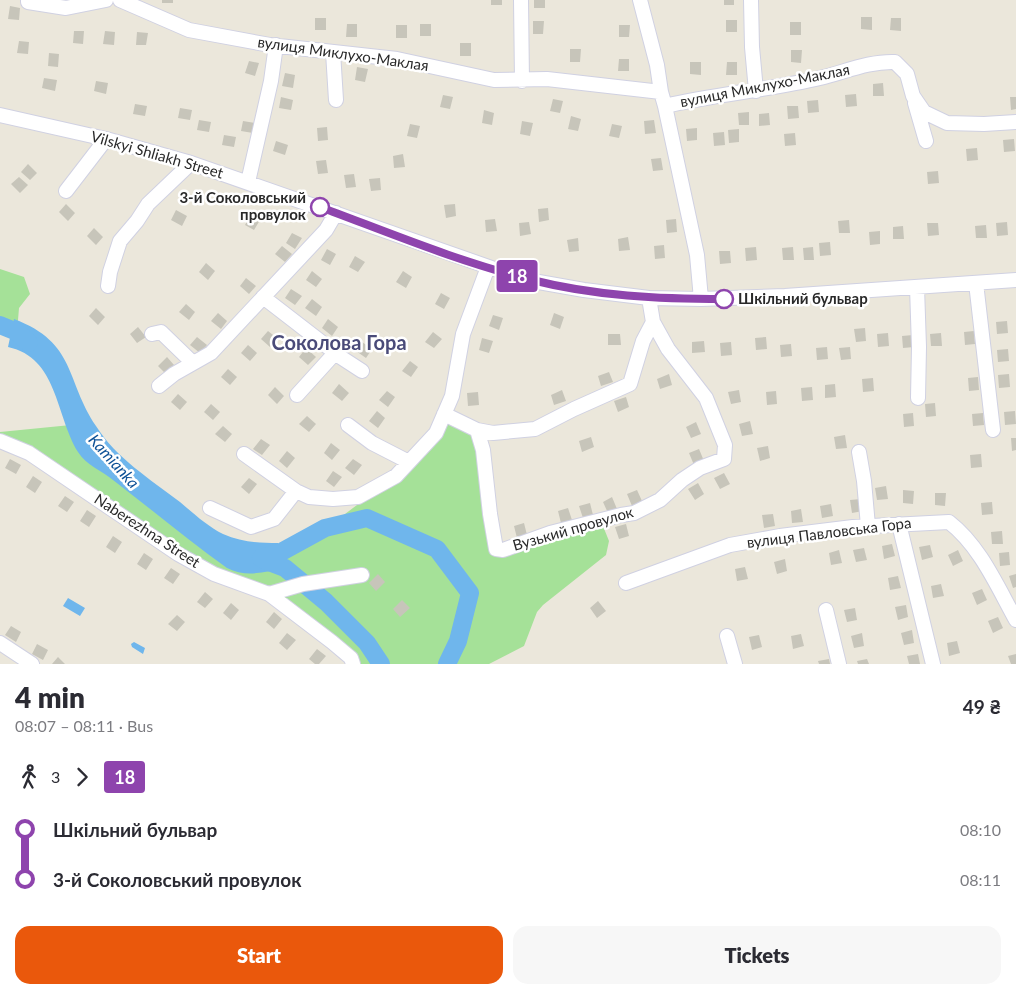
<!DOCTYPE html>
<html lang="en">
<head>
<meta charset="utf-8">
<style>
  :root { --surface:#fff; --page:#f7f7f7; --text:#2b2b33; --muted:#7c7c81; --accent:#ea580c }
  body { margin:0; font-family:Lato,sans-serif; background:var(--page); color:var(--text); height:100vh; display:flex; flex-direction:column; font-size:19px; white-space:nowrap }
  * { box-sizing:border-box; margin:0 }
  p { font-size:16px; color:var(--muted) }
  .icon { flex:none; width:28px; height:28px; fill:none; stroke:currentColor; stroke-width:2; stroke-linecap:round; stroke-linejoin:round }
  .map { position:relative; height:664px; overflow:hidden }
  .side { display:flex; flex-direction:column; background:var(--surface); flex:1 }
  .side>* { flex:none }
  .badge { padding:0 10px; border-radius:4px; font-size:18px; line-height:32px }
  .map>.badge { position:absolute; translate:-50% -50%; box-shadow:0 0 0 2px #fff }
  .legs { display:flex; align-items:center; gap:8px; height:55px; padding:0 15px; font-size:16px }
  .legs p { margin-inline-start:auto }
  .head { display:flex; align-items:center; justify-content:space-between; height:85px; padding:0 15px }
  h1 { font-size:28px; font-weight:800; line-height:38px }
  .action { display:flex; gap:10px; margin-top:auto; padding:10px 15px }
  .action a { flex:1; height:58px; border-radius:15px; background:var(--accent); color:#fff; font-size:20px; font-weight:800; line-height:58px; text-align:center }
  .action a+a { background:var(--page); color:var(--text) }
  ul { padding:0 15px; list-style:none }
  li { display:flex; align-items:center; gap:18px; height:50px; font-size:19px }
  li i { display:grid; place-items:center; width:8px; height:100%; margin:0 6px; background:currentColor }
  li i::after { content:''; width:12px; height:12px; margin:-6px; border:4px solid; border-radius:50%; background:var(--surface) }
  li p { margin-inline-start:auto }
  li:first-child i { background:linear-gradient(#0000 50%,currentColor 0) }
  li:last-child i { background:linear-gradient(currentColor 50%,#0000 0) }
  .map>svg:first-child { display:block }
  .green { fill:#a5e198 }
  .water { fill:#6fb6ec }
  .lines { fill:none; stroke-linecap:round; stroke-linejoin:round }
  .river { stroke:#6fb6ec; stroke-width:18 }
  .building { fill:#c7c5ba }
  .minor-casing { stroke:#d0d1e2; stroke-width:16 }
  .minor { stroke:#fff; stroke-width:14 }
  .line-1-casing { stroke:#fff; stroke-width:11 }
  .line-1 { stroke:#8e44ad; stroke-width:8 }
  .stop-1-dot { fill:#fff; stroke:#8e44ad; stroke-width:2.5 }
  .labels { text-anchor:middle; stroke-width:5; stroke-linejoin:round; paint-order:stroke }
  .street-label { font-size:15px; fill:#292929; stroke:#fff }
  .stop-label { font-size:15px; font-weight:bold; fill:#292929; stroke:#fff; text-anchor:end }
  .water-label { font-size:16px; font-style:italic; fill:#0f5297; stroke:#fff }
  .district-label { font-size:20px; font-weight:bold; fill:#4a4b79; stroke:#fff }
</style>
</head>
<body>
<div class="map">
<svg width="1016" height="664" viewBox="0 0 1016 664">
  <rect width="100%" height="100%" fill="#ebe7db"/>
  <path class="green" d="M0 269 24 277 30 294 19 308 17 332 0 325Z
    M444 414 477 430 496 549 601 521 609 541 606 555 543 605 537 612 524 646 489 664H353L300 617 214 574 0 441V432L81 424 144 494 261 559 283 551 325 528 321 532 357 505 358 497 396 476Z"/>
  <path class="water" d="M14 319C77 343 65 380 96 426 116 458 150 479 180 502 193 513 207 526 223 534 241 542 258 543 278 543L283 551 285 568C265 572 246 578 227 568 188 540 151 509 113 480 101 470 86 465 78 452 55 414 58 358 8 347Z
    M68 598 85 608 80 616 63 606Z
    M134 642 145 648 143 654 132 647 131 644Z"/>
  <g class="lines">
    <path class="river" d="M0 325 17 332 29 343
      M261 558 283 551 325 528 367 518 437 549 470 593 458 641 447 664
      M264 560 285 568 326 602 367 643 381 664"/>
  </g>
  <path class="building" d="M162 0H173V3H162Z
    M491 0H502V5H491Z
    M534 0H545V8H534Z
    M724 0H734V5H724Z
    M10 6 20 8 19 20 8 19Z
    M861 17H872V30L861 29Z
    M315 18H326V30H315Z
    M891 18H901V31L890 30Z
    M726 20H737V32H726Z
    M533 21H544L543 34H533Z
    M790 22H801V35H790Z
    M347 24H357V37H346Z
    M420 24H431V36H420Z
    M396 25H407V38H396Z
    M619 25H630L629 37H619Z
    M74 31H84L83 44 73 43Z
    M105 31 115 32 114 45 103 44Z
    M137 32 148 33 146 45H136Z
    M19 41 29 42 28 54 17 53Z
    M460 43H471V56H460Z
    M570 49H581L580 62H570Z
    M791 50H802L801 63 791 62Z
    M49 53 59 54 58 67 48 66Z
    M619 59H629V71H618Z
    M249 61 259 63 255 76 245 73Z
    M690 62H701V75L690 74Z
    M727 62H737V75H726Z
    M357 67 368 69 365 82 355 80Z
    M285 73 295 75 293 88 282 86Z
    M44 78 57 80 55 91 42 88Z
    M96 81 108 83 106 94 94 91Z
    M883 83 884 96H873V84Z
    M856 94 857 106 846 107 845 95Z
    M443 95 453 97 450 109 440 107Z
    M281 97 293 100 291 110 279 108Z
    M1010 97H1016V109L1011 110Z
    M553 99 563 101 560 113 550 111Z
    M818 100 819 112 808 113 807 101Z
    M135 104 147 106 145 116 133 114Z
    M787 106H798L799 118 788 119Z
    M180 108 192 110 190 120 178 118Z
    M484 110 494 113 492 125 482 123Z
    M749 112V125H739L738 113Z
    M769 113 770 125 759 126V114Z
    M571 116 581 119 578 131 568 129Z
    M199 120 211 122 209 132 197 130Z
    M654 120 656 133 645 134 644 121Z
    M243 121 255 123 253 133 241 131Z
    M522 121 533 123 530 136 520 134Z
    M410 124 420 126 417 138 407 136Z
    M612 124 622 126 619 138 609 136Z
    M327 127 328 140 318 141 317 128Z
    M697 128V140L687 141 686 129Z
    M739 129V142L729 143 728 130Z
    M724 132 725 145 714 146 713 133Z
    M795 133 796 145 785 146 784 134Z
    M224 135 236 137 234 147 222 145Z
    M1014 139 1015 151 1004 152 1003 140Z
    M276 141 288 145 285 155 273 151Z
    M977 148 978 160 967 161 966 149Z
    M403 154 405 167 394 168 393 156Z
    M661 158 663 170 653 171 651 159Z
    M326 160 328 173 318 174 316 161Z
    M28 164 37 173 30 180 21 172Z
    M938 171 939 183 928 184 927 172Z
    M354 174 356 187 346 188 344 175Z
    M19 177 28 185 20 193 11 184Z
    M380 178 381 190 371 191 369 179Z
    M66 204 75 213 68 221 59 212Z
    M455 204 456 216 446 218 444 205Z
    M548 208 549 220 539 222 538 209Z
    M176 210 187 216 182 226 171 220Z
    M251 214 260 220 254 230 245 225Z
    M495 219 497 231 486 232 485 220Z
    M676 219 677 232 667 233 666 220Z
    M849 220 850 233H839L838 221Z
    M529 222 531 234 520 236 519 223Z
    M1007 222 1008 235 997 236 996 223Z
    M927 223H938L939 235 928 236Z
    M986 225 987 238H976L975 226Z
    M903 226 904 239H893V227Z
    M94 228 103 237 96 245 87 236Z
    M880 231V244L870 245 869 232Z
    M292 233 302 238 295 249 286 243Z
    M628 237 630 250 619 251 618 239Z
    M578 238 579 251 569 252 567 240Z
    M830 242 831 255 820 256 819 243Z
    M664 245 665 258 655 259 654 246Z
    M282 246 292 254 285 262 275 254Z
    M756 247 757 260 746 261 745 248Z
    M793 247 794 260H783L782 248Z
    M813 247 814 260H804L803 248Z
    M327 249 336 254 330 265 321 260Z
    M719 251H730L731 263 720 264Z
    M355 256 365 262 358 272 349 267Z
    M206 263 215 271 208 280 199 272Z
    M312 271 322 279 316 287 306 280Z
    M403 271 412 277 406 288 396 282Z
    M246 278 256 286 249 294 240 286Z
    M291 289 302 296 295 305 285 298Z
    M441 293 450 298 444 309 435 304Z
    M312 299 322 307 316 316 305 308Z
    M186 304 195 312 189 320 179 312Z
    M96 308 105 317 98 325 89 316Z
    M218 313 227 321 221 329 211 321Z
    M554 313 564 317 560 329 550 325Z
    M493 315 503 318 499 330 489 326Z
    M328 319 338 327 332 336 322 328Z
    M1007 321 1008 333 997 334 996 322Z
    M138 327 146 337 137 343 130 334Z
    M865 328 866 341 856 342 854 329Z
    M268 331 278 339 270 347 261 339Z
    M974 331 975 344 965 345 964 332Z
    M433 332 442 339 434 348 425 342Z
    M888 333 889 346 878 347 877 334Z
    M941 333 942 346H931L930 334Z
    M608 334H620L621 345H608Z
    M913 335 914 347 903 348 902 336Z
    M197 337 207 345 200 353 190 345Z
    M766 337 767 349 756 350 755 338Z
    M482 338 493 341 489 353 479 350Z
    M704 341 705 352 692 353V342Z
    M362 342 372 349 366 358 356 351Z
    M731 342 732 355 721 356 720 343Z
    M791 344 792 356 781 357 780 345Z
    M248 345 257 353 250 361 241 353Z
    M827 347 828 359 817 360 816 348Z
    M850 347 851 359 841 360 839 348Z
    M306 348 316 357 308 365 299 357Z
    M1008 349 1009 361 998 362 997 350Z
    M167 357 174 365 165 373 158 366Z
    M410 361 418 367 411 377 402 371Z
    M228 369 237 377 230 385 221 377Z
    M609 372 613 382 601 386 598 376Z
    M669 374 672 385 660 389 657 379Z
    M1009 374 1010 387 999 388 998 375Z
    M978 377 979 390 969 391 968 378Z
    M873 378 874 391 863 392 862 379Z
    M339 384 349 393 342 401 332 393Z
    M835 384 836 397 825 398V385Z
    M275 387 284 396 277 404 268 395Z
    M812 387 813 400 802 401 801 388Z
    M562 390 566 401 554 405 551 395Z
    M739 390 741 402 731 404 728 392Z
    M387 391 395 397 388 407 379 400Z
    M776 391 777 404 767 405 766 392Z
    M478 392 479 405 468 406 467 393Z
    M178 394 187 402 180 410 171 402Z
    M626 397 629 407 618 412 614 401Z
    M935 403 936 416 926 417 925 404Z
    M211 404 220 412 213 420 204 412Z
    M377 411 385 418 378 428 369 421Z
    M1015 411 1016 424 1005 425 1004 412Z
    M913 413 914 426 904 427 903 414Z
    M983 413 984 425 973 426 972 414Z
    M307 416 316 424 309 432 299 424Z
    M750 421 753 434 742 436 739 424Z
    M696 422 701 434 691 438 686 427Z
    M223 426 232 434 225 442 215 434Z
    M845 435 847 448 836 449 834 437Z
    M591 437 594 447 582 452 579 441Z
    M1011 438H1016V450L1012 451Z
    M261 439 270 445 262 455 253 449Z
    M331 443 340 450 332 460 324 453Z
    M768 446 770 458 760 461 757 448Z
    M699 449 704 461 694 465 689 453Z
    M287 451 295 458 287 468 279 461Z
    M981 454 982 467 971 468 970 455Z
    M10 459 21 465 16 474 5 468Z
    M353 459 362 465 354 475 345 468Z
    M333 471 342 477 334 487 326 481Z
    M724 473 730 484 720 489 714 478Z
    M33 476 42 482 35 493 26 487Z
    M249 478 257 484 249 494 241 487Z
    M698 483 704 494 695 500 688 489Z
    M886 486 888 499 877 500 875 488Z
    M637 490 642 501 632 506 627 494Z
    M903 490 914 491 913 504 903 503Z
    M935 493H946L945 506 935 505Z
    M65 496 74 502 67 512 58 506Z
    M612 497 617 509 608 513 603 502Z
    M861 499 863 511 852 513 850 500Z
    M992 502 993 514 982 515 981 503Z
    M590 503 593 515 583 518 579 506Z
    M831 504 833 516 822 518 820 506Z
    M568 508 572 520 561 523 558 511Z
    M801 509 803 522 792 523 791 511Z
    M87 510 96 516 89 527 80 521Z
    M773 514 775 526 764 528 762 515Z
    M524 523 527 535 517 538 514 526Z
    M626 524 629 536 619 539 615 527Z
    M1002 531 1003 544H992L991 532Z
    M113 536 122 542 115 553 106 547Z
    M892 544 895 556 884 559 882 546Z
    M930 545 933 557 922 560 919 547Z
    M864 548 867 560 856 562 853 550Z
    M839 550 842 563 831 565 829 553Z
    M958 550 963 561 953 566 948 555Z
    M1009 552 1010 565 1000 566 999 553Z
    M144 553 153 559 146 570 137 564Z
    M785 559 787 571 777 574 774 562Z
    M745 567 748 579 737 581 735 569Z
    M171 568 180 574 173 584 164 578Z
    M378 574 385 582 376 591 369 583Z
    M1016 574V587L1013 588 1009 576Z
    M898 576 901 588 890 590 888 578Z
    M941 584 944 596 933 598 931 586Z
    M982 589 987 600 977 605 972 593Z
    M205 592 213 599 205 608 197 602Z
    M402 600 410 608 400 617 393 609Z
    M598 601 606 611 597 618 590 608Z
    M231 603 239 610 231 620 223 613Z
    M906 605 908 617 898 620 895 607Z
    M855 608 857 620 847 622 844 610Z
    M274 612 282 619 274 629 266 622Z
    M177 615 185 622 177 631 168 624Z
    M998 617 1003 628 993 633 988 621Z
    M11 626 21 632 16 642 5 635Z
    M912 630 914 643 904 645 901 633Z
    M287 633 296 640 287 650 279 643Z
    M862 633 864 646 854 648 851 636Z
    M801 634 804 646 793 649 791 636Z
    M759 635 762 647 752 650 749 637Z
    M957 641 960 653 949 656 947 643Z
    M37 644 48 650 43 660 32 654Z
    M317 649 326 656 319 664H315L309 659Z
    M918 654 920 664H909L907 656Z
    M1016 654V664H1011L1008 656Z
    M58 657 65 664H52Z
    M829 659 830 664H819L818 661Z
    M867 659 869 664H858L857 661Z"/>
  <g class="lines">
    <g class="minor-casing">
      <path id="minor" d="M28 0V2L66 8 106 0
        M120 0 189 30 270 45 397 59 494 80 547 79 661 92
        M521 0 522 81
        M640 0 657 65 661 92 665 106 697 255 701 299
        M751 0 752 47 756 91
        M333 52 336 100
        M915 103 926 141
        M665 106C716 94 769 90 820 78 845 72 869 61 895 62L907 74 913 96 924 112 947 123 984 124 1016 122
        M0 115 106 139 191 163 506 273 533 281 584 290 649 298 701 299 785 296 1016 280
        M248 182 271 81 276 45
        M66 191 106 139
        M976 283 993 430
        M108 286 110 272 120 241 137 221 148 204 191 163
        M917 287 919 347 918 398
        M263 297 342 358 362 371
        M152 334 161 332 193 363
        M159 386 174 374 211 353 326 230 336 213
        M297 395 335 353
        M444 414 477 430 483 450 490 514 496 549 503 550 550 533 621 515 634 513 660 500 682 480 700 468 724 459 725 445 706 398 668 349 653 322 649 298
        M348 425 372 443 409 462
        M477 430 493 433 535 429 574 409 630 384 643 341 653 322
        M0 441 29 453 178 554 214 574 269 594 332 642 351 658 353 664
        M859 452 864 481 868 526
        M244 454 296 491 309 497 333 499 358 497 396 476 436 433 452 396 463 334 488 267
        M210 508 251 527 274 519 296 491
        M899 524 933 664
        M626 583 730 545 780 536 853 527 949 522C980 546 997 586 1016 620
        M269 594 303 584 362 575
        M826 610 839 664
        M727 636 735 664
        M0 643 32 664"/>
    </g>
    <use href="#minor" class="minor"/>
  </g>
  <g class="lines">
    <g class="line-1-casing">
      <path id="line-1" d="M320 207C390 233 459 262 532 280 595 296 659 299 724 299"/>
    </g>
    <use href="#line-1" class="line-1"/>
  </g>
  <g class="stop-1-dot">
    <circle cx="320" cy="207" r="9"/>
    <circle cx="724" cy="299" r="9"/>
  </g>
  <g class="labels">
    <g class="street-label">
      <text transform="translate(343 54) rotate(8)" y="5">вулиця Миклухо-Маклая</text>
      <text transform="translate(765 86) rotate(-11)" y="5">вулиця Миклухо-Маклая</text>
      <text transform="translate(157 155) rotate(16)" y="5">Vilskyi Shliakh Street</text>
      <text transform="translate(573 529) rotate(-16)" y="5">Вузький провулок</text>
      <text transform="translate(147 531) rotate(33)" y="5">Naberezhna Street</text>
      <text transform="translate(829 533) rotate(-7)" y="5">вулиця Павловська Гора</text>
    </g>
    <g class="stop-label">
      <text x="306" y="203">3-й Соколовський<tspan x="306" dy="17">провулок</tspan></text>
      <text x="738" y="304" text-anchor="start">Шкільний бульвар</text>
    </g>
    <g class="water-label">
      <text transform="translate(114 461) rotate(48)" y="6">Kamianka</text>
    </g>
    <g class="district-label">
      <text x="339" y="350">Соколова Гора</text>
    </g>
  </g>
</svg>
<b class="badge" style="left:517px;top:276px;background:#8e44ad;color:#fff">18</b>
</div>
<section class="side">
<div class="head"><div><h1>4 min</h1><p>08:07 – 08:11 · Bus</p></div><b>49 ₴</b></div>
<div class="legs"><svg class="icon" aria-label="walk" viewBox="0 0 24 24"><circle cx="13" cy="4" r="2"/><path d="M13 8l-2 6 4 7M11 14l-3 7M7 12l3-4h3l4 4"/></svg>3<svg class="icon" aria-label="forward" viewBox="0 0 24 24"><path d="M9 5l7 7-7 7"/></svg><b class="badge" style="background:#8e44ad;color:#fff">18</b></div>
<ul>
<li><i style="color:#8e44ad"></i><b>Шкільний бульвар</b><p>08:10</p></li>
<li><i style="color:#8e44ad"></i><b>3-й Соколовський провулок</b><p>08:11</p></li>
</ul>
<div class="action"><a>Start</a><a>Tickets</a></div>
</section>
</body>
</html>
